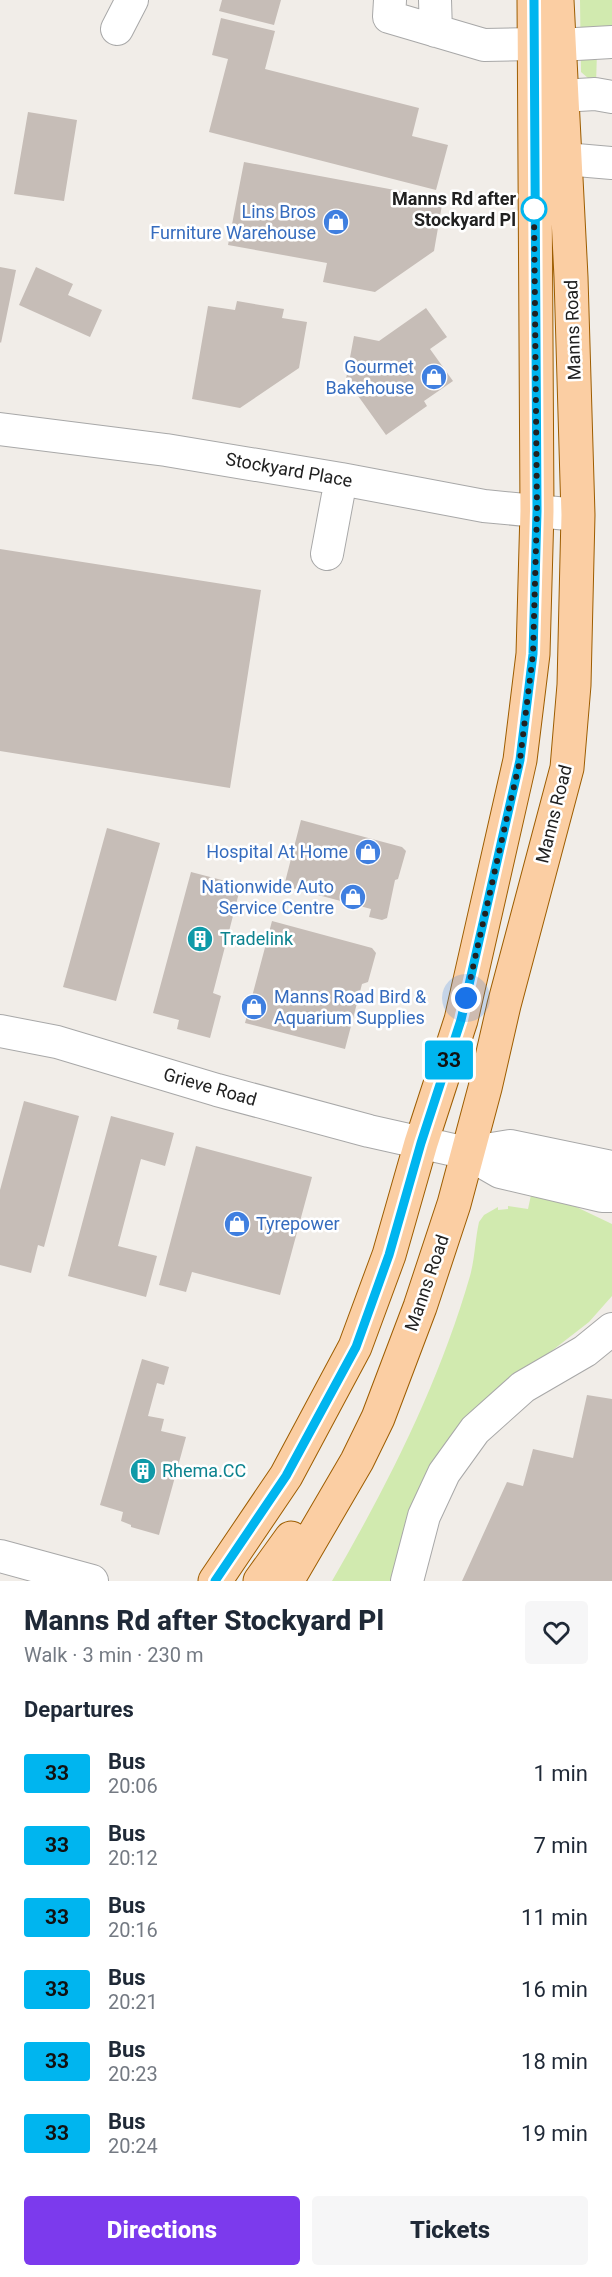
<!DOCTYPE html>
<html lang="en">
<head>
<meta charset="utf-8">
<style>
  :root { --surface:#fff; --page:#f6f6f7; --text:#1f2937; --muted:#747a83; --accent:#7c3aed }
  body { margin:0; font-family:Roboto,sans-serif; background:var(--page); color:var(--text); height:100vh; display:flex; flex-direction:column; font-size:22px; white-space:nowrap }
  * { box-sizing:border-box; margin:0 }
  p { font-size:20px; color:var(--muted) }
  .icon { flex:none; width:33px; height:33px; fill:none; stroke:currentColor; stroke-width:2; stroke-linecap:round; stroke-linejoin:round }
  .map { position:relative; height:1581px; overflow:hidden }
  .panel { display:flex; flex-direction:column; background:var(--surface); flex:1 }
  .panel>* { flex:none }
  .badge { padding:0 12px; border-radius:4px; font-size:21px; line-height:39px }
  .you { position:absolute; width:30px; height:30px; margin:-15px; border:4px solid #fff; border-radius:50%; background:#1a73e8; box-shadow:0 0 0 9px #1a73e833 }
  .map>.badge { position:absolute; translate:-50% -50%; box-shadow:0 0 0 3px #fff }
  h2 { padding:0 24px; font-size:22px; line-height:54px }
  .round { display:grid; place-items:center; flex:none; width:63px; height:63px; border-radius:6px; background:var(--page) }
  .summary { display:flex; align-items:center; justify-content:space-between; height:102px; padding:0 24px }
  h1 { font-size:28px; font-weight:800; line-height:45px }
  .button { display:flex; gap:12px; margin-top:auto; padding:12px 24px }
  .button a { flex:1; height:69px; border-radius:6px; background:var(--accent); color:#fff; font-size:24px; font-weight:800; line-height:69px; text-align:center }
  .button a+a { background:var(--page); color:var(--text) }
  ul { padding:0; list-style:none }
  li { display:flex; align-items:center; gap:18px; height:72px; padding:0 24px }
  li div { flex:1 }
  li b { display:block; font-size:22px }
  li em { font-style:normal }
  li .badge { min-width:66px; font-weight:700; text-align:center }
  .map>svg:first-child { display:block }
  .grass { fill:#d1eaaf }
  .building { fill:#c6bdb7 }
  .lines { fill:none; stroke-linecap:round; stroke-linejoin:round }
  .minor-casing { stroke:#a8a8a8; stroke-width:34 }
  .major-casing { stroke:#9d5d01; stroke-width:35 }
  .minor { stroke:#fff; stroke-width:32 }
  .major { stroke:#fbcea3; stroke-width:33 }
  .line-casing { stroke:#fff; stroke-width:14 }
  .line { stroke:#00b5ef; stroke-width:9 }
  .walk { stroke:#212121; stroke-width:6; stroke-dasharray:0 10.8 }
  .stop-dot { fill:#fff; stroke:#00b5ef; stroke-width:3 }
  .labels { text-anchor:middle; stroke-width:5; stroke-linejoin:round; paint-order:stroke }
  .stop-label { font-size:18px; font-weight:bold; fill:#212121; stroke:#fff; text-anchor:end }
  .shop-label { font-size:18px; fill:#366cbe; stroke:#fff; text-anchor:end }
  .street-label { font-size:18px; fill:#212121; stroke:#fff }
  .culture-label { font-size:18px; fill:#0d838f; stroke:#fff; text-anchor:start }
</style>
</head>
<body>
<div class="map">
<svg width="612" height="1581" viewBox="0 0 612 1581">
  <rect width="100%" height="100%" fill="#f1ede8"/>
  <path class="grass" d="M580 0H612V53L597 51 596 85 581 72Z
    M531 1195 570 1204 612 1224V1296L589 1322 505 1387 394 1581H332C389 1482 438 1386 470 1276 475 1258 475 1240 479 1222L484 1215 498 1207V1210L508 1209V1206L528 1209Z"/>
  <path class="building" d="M222 0H281L274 25 219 11Z
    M221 18 275 31 265 69 419 108 412 136 448 145 436 190 209 132 228 59 212 55Z
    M28 112 77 120 64 201 14 194Z
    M244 162 443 199 434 251 375 292 323 282 327 263 228 245Z
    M0 267 16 270 1 343 0 342Z
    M36 267 73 284 68 295 102 310 90 337 19 305Z
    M237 301 284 309 282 318 307 322 299 368 240 408 192 399 208 306 235 310Z
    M426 308 447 337 430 349 453 381 424 401 427 406 386 435 346 379 354 336 379 341Z
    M0 549 261 590 230 788 0 751Z
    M301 820 402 847 406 851 398 879 395 880 387 918 382 920 369 917 371 909 284 886Z
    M107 828 160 843 116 1001 63 987Z
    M191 872 241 885 213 993 221 996 210 1038 177 1029 179 1020 153 1013Z
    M272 921 372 948 376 953 368 982 362 984 345 1049 245 1023Z
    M24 1101 79 1116 44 1247 38 1245 31 1273 0 1265V1190Z
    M111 1116 174 1133 165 1166 141 1159 118 1246 157 1256 146 1297 68 1276Z
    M196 1146 312 1177 280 1295 192 1272 186 1292 159 1285Z
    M142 1359 169 1367 164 1385 157 1383 148 1416 164 1419 161 1431 186 1437 159 1535 131 1527V1525L121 1521 123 1512 100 1505Z
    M587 1395 612 1399V1581H462L507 1482 523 1486 533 1449 573 1458Z"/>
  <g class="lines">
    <g class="minor-casing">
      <path id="minor" d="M390 0 389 17 484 45 534 44
        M435 0 436 31
        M117 29 132 0
        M559 45 612 42
        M561 96 595 94 612 97
        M565 159 612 163
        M0 429 166 450 341 479 484 506 578 515
        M327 554 341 479
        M0 1031 57 1042 217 1090 369 1131 467 1153 500 1172 602 1196H612
        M467 1153 510 1146 612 1167
        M0 1556 92 1581
        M407 1581 424 1516 444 1473 475 1430 523 1387 585 1351 612 1329"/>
    </g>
    <g class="major-casing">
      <path id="major" d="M215 1581 286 1476 355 1347 389 1255 421 1143 461 1020 520 760 533 654 537 511 534 0
        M260 1581 291 1538
        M287 1581 357 1461 378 1418 420 1307 454 1204 485 1088 504 1005 567 768 574 685 578 515 571 277 557 0"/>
    </g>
    <use href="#minor" class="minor"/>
    <use href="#major" class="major"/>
  </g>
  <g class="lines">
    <g class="line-casing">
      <path id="line" d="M215 1581 286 1476 356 1347 389 1255 421 1143 461 1020 520 760 533 654 537 511 534 0"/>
    </g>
    <use href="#line" class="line"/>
    <path class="walk" d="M466 998 520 760 533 654 537 511 534 209"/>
  </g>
  <defs>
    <g id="shop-disc" transform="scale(1.35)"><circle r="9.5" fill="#3f7fe0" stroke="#fff"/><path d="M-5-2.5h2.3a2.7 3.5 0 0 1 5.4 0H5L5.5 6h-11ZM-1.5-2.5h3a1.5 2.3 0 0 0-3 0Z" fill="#fff"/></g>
    <g id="building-disc" transform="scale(1.35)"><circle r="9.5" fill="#0f9aa8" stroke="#fff"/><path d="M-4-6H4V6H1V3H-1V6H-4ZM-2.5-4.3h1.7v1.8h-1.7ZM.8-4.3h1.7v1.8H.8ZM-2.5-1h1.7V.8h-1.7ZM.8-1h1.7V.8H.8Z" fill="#fff"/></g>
  </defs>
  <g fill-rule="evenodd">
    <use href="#shop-disc" x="336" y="222"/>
    <use href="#shop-disc" x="434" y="377"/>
    <use href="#shop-disc" x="368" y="852"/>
    <use href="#shop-disc" x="353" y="897"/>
    <use href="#building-disc" x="200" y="939"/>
    <use href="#shop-disc" x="254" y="1007"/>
    <use href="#shop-disc" x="237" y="1224"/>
    <use href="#building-disc" x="143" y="1471"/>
  </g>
  <circle class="stop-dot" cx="534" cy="209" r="12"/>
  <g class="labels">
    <g class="stop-label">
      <text x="516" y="205">Manns Rd after<tspan x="516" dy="21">Stockyard Pl</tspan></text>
    </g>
    <g class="shop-label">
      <text x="316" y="218">Lins Bros<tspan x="316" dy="21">Furniture Warehouse</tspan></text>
      <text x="414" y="373">Gourmet<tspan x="414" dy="21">Bakehouse</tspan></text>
      <text x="348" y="858">Hospital At Home</text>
      <text x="334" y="893">Nationwide Auto<tspan x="334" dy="21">Service Centre</tspan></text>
      <text x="274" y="1003" text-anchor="start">Manns Road Bird &amp;<tspan x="274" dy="21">Aquarium Supplies</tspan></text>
      <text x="256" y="1230" text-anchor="start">Tyrepower</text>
    </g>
    <g class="street-label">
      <text transform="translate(573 330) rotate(-92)" y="6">Manns Road</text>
      <text transform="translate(289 470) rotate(10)" y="6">Stockyard Place</text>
      <text transform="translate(554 814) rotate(-76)" y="6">Manns Road</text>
      <text transform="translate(210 1087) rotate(16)" y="6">Grieve Road</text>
      <text transform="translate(427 1283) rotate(-71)" y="6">Manns Road</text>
    </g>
    <g class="culture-label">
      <text x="220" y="945">Tradelink</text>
      <text x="162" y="1477">Rhema.CC</text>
    </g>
  </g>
</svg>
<div class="you" style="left:466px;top:998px"></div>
<b class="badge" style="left:449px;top:1060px;background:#00b5ef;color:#111">33</b>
</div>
<section class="panel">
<div class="summary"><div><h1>Manns Rd after Stockyard Pl</h1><p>Walk · 3 min · 230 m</p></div><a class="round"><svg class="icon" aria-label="heart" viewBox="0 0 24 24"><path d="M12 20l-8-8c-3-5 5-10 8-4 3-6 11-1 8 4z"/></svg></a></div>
<h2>Departures</h2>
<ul>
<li><span class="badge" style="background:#00b5ef;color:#111">33</span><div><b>Bus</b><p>20:06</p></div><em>1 min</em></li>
<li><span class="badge" style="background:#00b5ef;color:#111">33</span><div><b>Bus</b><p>20:12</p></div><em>7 min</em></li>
<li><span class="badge" style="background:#00b5ef;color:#111">33</span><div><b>Bus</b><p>20:16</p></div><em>11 min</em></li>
<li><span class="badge" style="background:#00b5ef;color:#111">33</span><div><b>Bus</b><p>20:21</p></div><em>16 min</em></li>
<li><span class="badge" style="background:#00b5ef;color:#111">33</span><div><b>Bus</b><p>20:23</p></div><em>18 min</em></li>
<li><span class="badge" style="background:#00b5ef;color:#111">33</span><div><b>Bus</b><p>20:24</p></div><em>19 min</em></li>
</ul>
<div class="button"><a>Directions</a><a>Tickets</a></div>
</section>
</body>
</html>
